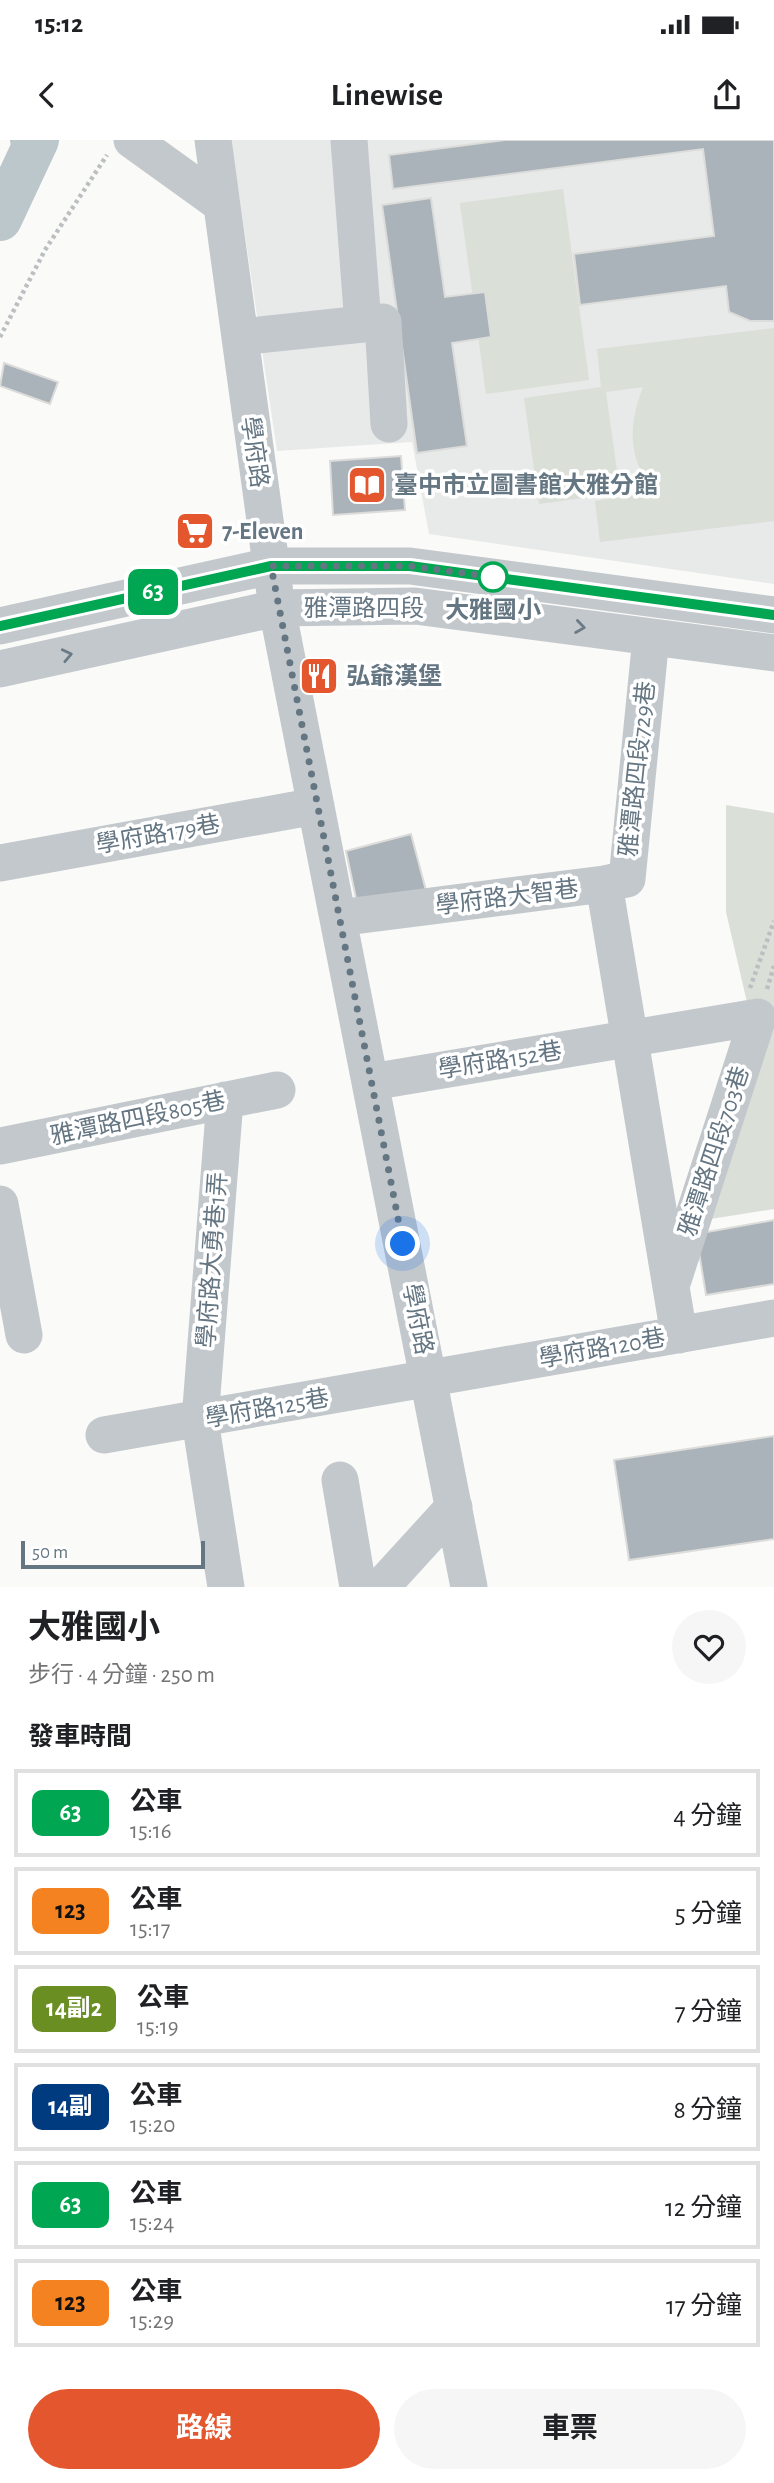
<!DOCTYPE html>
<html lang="zh-TW">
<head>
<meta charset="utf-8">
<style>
  :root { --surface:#fff; --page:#f6f6f6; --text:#202124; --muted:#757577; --line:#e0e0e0; --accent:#e4572e }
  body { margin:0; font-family:"Alegreya Sans","Noto Sans TC",sans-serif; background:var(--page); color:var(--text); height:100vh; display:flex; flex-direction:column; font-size:26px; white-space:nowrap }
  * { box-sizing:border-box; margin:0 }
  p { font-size:23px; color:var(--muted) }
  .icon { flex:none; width:38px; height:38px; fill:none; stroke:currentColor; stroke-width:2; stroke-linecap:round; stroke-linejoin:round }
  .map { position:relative; height:1447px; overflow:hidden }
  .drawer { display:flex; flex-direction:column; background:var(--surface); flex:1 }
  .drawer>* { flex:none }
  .badge { padding:0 14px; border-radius:10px; font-size:24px; line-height:46px }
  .scale { position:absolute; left:21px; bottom:18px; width:184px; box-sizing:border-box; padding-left:7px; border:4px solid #657683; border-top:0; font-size:19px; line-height:24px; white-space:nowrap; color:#657683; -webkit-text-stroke:5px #fff; paint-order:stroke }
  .you { position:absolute; width:35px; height:35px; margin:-18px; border:5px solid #fff; border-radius:50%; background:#1a73e8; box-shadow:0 0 0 10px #1a73e833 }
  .map>.badge { position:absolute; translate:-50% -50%; box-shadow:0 0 0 4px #fff }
  h2 { padding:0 28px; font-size:26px; line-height:63px }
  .round { display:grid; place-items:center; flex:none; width:74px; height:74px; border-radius:37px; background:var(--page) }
  .head { display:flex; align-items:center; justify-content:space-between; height:119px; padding:0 28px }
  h1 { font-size:33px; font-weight:700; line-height:52px }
  .cta { display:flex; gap:14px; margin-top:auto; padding:14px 28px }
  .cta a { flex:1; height:80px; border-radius:42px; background:var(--accent); color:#fff; font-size:28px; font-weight:700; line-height:80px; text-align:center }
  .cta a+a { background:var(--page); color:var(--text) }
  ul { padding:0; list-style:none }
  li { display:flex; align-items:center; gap:21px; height:88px; margin:0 14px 10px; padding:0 14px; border:4px solid var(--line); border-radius:0px }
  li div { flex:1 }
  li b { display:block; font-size:26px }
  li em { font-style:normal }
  li .badge { min-width:77px; font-weight:700; text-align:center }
  .status { display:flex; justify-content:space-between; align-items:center; height:49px; padding:0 35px; background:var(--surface); direction:ltr }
  .status svg { height:19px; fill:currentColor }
  header { display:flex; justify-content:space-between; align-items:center; height:91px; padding:0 28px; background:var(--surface); font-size:32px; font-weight:700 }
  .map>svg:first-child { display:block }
  .built { fill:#e8e9e9 }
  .green { fill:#dadfd7 }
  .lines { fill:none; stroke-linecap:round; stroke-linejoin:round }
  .canal { stroke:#bbc7cb; stroke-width:26 }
  .river { stroke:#bbc7cb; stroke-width:44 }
  .building { fill:#aab3b9; stroke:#dcdcda; stroke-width:2 }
  .path { stroke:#bbbfc2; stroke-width:4.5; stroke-dasharray:3.5 3.5; stroke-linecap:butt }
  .minor { stroke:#c3c8cc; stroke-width:37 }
  .oneway { stroke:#6a7a87 }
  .line-casing { stroke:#fff; stroke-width:16 }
  .line { stroke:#00a651; stroke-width:10 }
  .walk { stroke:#657683; stroke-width:7; stroke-dasharray:0 12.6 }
  .stop-dot { fill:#fff; stroke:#00a651; stroke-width:3.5 }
  .labels { text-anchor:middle; stroke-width:7; stroke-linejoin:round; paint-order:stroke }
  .street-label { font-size:24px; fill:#657683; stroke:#fff }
  .poi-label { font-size:24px; font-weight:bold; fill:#657683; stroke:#fff; text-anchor:start }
  .stop-label { font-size:24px; font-weight:bold; fill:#657683; stroke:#fff }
</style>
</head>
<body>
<div class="status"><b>15:12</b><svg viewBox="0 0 49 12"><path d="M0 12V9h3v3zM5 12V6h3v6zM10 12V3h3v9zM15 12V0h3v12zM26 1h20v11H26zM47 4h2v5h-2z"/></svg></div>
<header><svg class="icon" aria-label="back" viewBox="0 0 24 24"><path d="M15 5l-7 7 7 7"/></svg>Linewise<svg class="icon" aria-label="share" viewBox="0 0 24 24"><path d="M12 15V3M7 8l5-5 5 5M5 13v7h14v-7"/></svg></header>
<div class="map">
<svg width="774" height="1447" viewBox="0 0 774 1447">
  <rect width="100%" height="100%" fill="#fafaf8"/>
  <path class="built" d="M231 0H774V444L429 394 412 302 277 311Z"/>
  <path class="green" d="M563 49 589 240 486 254 460 63Z
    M774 188V381L600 402 595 361 656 352C626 321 629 283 643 247L606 252 620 353 539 364 524 258 601 247 597 209Z
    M726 665 774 673V1069L698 1081 756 901 726 772Z"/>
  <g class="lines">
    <path class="canal" d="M23 0 35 4"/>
    <path class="river" d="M0 79 37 0"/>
  </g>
  <path class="building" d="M505 0H774V181H750L729 172 726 146 580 165 574 114 714 96 703 9 393 49 389 15Z
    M431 58 445 157 485 152 491 197 452 203 467 306 417 313 382 65Z
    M4 223 58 242 50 264 0 246Z
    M401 316 405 370 333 375 330 321Z
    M411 694 428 758 358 768 346 711Z
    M774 1080V1144L706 1155 696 1094Z
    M774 1296V1399L629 1420 614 1320Z"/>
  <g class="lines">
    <path class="path" d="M0 197 45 110 107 15
      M750 848 774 781
      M767 849 774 826"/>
    <path class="minor" d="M132 0 221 64
      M213 0 277 468 469 1447
      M363 184 383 182 389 284
      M240 197 363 184 349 0
      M0 486 271 426H410L774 475
      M0 529 277 468 415 466 774 513
      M0 723 316 666
      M604 744 627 739 651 497
      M338 778 604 744 679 1195
      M371 942 758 877 673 1140
      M225 960 200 1280 226 1447
      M0 1006 277 950
      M0 1064 24 1195
      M104 1295 774 1178
      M340 1340 358 1447
      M381 1447 454 1367"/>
  </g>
  <defs><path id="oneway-chevron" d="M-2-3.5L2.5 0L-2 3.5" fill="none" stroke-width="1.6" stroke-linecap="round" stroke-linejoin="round" transform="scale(1.75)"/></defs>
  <g class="oneway">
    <use href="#oneway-chevron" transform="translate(580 487) rotate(8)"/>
    <use href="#oneway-chevron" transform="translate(67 515) rotate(-12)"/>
  </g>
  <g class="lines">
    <g class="line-casing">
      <path id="line" d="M0 486 271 426H410L774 475"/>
    </g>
    <use href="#line" class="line"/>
    <path class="walk" d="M403 1104 271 426H410L493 437"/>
  </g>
  <defs>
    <g id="library-square" transform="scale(2.0125)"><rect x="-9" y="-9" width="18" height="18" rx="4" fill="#e4572e" stroke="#fff"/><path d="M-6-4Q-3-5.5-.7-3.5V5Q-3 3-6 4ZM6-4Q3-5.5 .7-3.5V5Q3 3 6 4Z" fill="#fff"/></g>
    <g id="supermarket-square" transform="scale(2.0125)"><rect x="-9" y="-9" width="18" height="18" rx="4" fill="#e4572e" stroke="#fff"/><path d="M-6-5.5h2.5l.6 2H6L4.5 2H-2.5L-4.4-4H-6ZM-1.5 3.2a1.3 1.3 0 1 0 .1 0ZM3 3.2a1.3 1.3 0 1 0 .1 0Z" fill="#fff"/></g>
    <g id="restaurant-square" transform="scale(2.0125)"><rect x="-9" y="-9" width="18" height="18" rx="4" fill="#e4572e" stroke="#fff"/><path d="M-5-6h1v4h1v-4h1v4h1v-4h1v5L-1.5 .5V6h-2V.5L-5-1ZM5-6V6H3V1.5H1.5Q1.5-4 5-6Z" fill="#fff"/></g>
  </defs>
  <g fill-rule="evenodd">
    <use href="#library-square" x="367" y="345"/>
    <use href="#supermarket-square" x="195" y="391"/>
    <use href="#restaurant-square" x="319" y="536"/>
  </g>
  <circle class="stop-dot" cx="493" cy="437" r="14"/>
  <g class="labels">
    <g class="street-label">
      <text transform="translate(255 312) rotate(82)" y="8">學府路</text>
      <text x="364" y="476">雅潭路四段</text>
      <text transform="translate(637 629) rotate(-84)" y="8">雅潭路四段729巷</text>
      <text transform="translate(158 694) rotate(-10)" y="8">學府路179巷</text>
      <text transform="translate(507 757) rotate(-7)" y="8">學府路大智巷</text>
      <text transform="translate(500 920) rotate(-9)" y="8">學府路152巷</text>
      <text transform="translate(138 978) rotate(-12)" y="8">雅潭路四段805巷</text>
      <text transform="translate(714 1011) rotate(-72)" y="8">雅潭路四段703巷</text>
      <text transform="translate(212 1120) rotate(-86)" y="8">學府路大勇巷1弄</text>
      <text transform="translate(418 1179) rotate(79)" y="8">學府路</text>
      <text transform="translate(602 1208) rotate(-10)" y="8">學府路120巷</text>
      <text transform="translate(267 1268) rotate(-10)" y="8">學府路125巷</text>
    </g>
    <g class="poi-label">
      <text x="394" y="353">臺中市立圖書館大雅分館</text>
      <text x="222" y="399">7-Eleven</text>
      <text x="346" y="544">弘爺漢堡</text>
    </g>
    <g class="stop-label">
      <text x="493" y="478">大雅國小</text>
    </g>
  </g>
</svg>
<div class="scale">50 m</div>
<div class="you" style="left:403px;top:1104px"></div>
<b class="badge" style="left:153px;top:452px;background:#00a651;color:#fff">63</b>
</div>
<section class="drawer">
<div class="head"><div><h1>大雅國小</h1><p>步行 · 4 分鐘 · 250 m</p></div><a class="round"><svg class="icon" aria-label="heart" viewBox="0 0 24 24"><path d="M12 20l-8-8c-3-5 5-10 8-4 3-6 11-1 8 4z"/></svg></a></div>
<h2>發車時間</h2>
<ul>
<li><span class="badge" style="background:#00a651;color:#fff">63</span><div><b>公車</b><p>15:16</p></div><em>4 分鐘</em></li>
<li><span class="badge" style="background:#f58220;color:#111">123</span><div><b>公車</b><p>15:17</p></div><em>5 分鐘</em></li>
<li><span class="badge" style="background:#6b8e23;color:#fff">14副2</span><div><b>公車</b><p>15:19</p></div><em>7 分鐘</em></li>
<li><span class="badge" style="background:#003b80;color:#fff">14副</span><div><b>公車</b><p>15:20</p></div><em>8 分鐘</em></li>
<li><span class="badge" style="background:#00a651;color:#fff">63</span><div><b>公車</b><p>15:24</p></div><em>12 分鐘</em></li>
<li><span class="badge" style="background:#f58220;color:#111">123</span><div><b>公車</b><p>15:29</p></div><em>17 分鐘</em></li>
</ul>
<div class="cta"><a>路線</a><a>車票</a></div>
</section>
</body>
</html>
